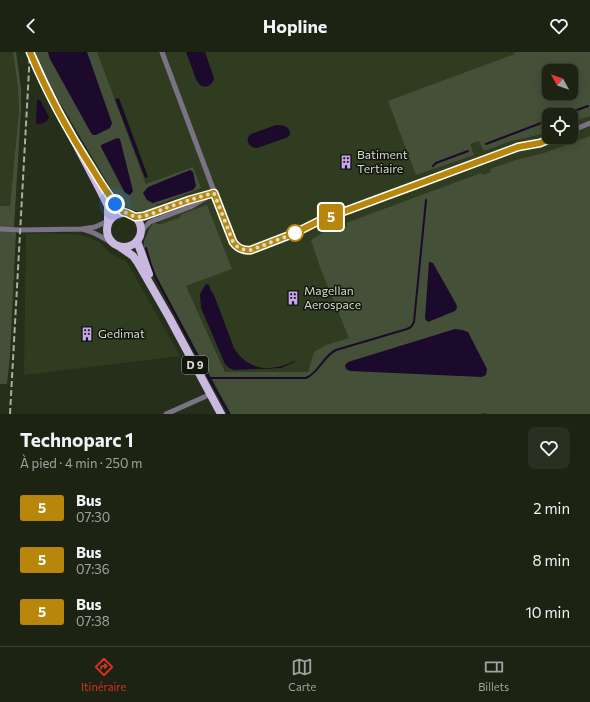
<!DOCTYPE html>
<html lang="fr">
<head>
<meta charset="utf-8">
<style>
  :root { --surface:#1c2313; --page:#292f21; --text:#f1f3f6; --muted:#a0a4a0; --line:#3a4033; --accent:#d93025 }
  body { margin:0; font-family:Commissioner,sans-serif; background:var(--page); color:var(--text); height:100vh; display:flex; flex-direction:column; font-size:15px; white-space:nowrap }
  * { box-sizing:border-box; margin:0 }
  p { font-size:13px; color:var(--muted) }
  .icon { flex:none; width:22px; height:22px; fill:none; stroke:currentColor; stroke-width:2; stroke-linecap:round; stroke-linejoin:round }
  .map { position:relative; height:362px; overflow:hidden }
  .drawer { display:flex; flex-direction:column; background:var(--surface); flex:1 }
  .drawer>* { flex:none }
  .badge { padding:0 8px; border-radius:3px; font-size:14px; line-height:26px }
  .needle { width:26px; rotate:310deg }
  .controls { position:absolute; left:542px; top:12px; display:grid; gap:8px }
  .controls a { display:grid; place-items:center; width:36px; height:36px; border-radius:8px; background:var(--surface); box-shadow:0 2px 10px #0003,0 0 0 1px var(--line); font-size:20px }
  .you { position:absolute; width:20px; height:20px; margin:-10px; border:3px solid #fff; border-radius:50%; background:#1a73e8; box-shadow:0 0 0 6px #1a73e833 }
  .map>.badge { position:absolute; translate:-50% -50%; box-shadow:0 0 0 2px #fff }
  .round { display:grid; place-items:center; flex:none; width:42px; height:42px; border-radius:8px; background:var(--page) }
  .overview { display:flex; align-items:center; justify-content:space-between; height:68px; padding:0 20px }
  h1 { font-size:19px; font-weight:700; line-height:30px }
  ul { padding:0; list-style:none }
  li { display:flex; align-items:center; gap:12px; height:52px; padding:0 20px }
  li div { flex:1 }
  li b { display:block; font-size:15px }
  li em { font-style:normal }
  li .badge { min-width:44px; font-weight:700; text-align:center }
  header { display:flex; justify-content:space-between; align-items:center; height:52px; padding:0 20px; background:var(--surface); font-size:18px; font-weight:700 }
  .tab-bar { display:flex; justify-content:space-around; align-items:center; height:56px; border-top:1px solid var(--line); background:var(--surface); font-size:11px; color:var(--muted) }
  .tab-bar a { display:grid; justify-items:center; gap:2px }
  .tab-bar .current { color:var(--accent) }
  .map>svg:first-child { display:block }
  .built { fill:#303c20; fill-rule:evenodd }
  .green { fill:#455038; fill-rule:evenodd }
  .water { fill:#1b0a2c }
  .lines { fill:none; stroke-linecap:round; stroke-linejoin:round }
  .stream { stroke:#1b0a2c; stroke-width:2 }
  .street { stroke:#7a7285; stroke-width:5 }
  .primary { stroke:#c9b9e0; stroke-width:8 }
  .rail { stroke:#a8b0a0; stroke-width:2; stroke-dasharray:6 3; stroke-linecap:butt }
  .line-casing { stroke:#fff; stroke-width:9 }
  .line { stroke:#b8860b; stroke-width:6 }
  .walk { stroke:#d5dccf; stroke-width:4; stroke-dasharray:0 7.2 }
  .stop-dot { fill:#fff; stroke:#b8860b; stroke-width:2 }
  .labels { text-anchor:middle; stroke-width:3; stroke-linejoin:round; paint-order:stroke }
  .shield { fill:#11150b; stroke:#9aa094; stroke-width:1 }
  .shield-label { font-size:11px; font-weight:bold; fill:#d5dccf }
  .poi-label { font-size:12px; fill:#d5dccf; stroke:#11150b; text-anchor:start }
</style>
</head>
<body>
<header><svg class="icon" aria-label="back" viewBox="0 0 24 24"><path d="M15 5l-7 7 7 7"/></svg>Hopline<svg class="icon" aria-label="heart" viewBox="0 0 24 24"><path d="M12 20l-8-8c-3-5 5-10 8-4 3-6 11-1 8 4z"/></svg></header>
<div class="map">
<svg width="590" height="362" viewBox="0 0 590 362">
  <rect width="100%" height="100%" fill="#252f19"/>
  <path class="built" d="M0 0H13L18 36 19 58 10 154H0Z
    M42 0H590V348L411 272 315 300 308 320H225L186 234 161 172 139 154ZM549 19H571V41H549ZM549 63H571V85H549Z
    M47 181 82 183 92 187 99 190 111 202 127 210 180 304 24 323 26 182Z"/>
  <path class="green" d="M13 0H16L21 36V58L14 175 16 181 10 304 7 332H0V154H10L19 58 18 36Z
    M34 0H97L146 132 193 115 201 136 199 137 156 153 157 157C153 158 148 160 144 160 138 161 125 155 120 152L60 51Z
    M514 0H590V64L571 71V63H549V79L538 83 511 89 484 99 479 89 470 92 474 103 416 123 388 49 515 2ZM549 19H571V41H549Z
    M590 84V362H487L482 361 481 362H231L150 213 143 197 144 189 150 175 154 171 161 172 179 166 182 162 207 153 232 217 186 234 225 320H308L314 300 326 293 349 286 321 218 311 188 324 180 336 175 337 178 347 174 346 171 481 121 482 123 491 120 490 117 516 108 544 101Z"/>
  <path class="water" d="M48 0H87L112 71 110 76 96 83H93L91 81 50 7Z
    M186 0H205L214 26C213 33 206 37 200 33 198 31 197 29 196 27Z
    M119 46 148 125 145 126 115 47Z
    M37 48H40L49 65C47 71 43 72 37 72L36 70Z
    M276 73C283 73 291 74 290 83L286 86 257 96C249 96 244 88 251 82Z
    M117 86 120 87 133 139 130 143 125 141 101 95V93Z
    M190 118 193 120 196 134 193 138 153 151 147 148 143 141 148 135Z
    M429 210H430L433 211 455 250C457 253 458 256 455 259L428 270 426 268 425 266Z
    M207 232 209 233 211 239 214 243 234 296C249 320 271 320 295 309V310L281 316 234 318 229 316 225 312 201 256 200 242 205 233Z
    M455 277 462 278 468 280 487 317 486 323 482 325 350 319 346 317 345 313 348 310Z"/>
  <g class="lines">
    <path class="stream" d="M564 63 588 54
      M486 92 549 68
      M433 114 436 111 468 99
      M146 196 150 210 155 224 209 326H306C319 321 323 304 336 298L407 277 411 275 414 270 426 148
      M209 326 229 362"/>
    <path class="street" d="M162 0 233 190C237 196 244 199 251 198L295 181 321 168 427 129 518 95 540 91 555 85
      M571 79 590 71
      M135 165 149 162 189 148 209 142
      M108 169 95 175 82 177 94 181 111 190
      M0 177 20 178 82 177
      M141 181 145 175 150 170 190 155 214 141
      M166 362 211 342"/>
    <path class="primary" d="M30 0 56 54 100 138 108 154V169
      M103 134 115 152 123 160
      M107 178a17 17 0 1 1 34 0a17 17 0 1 1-34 0Z
      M137 189 149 222
      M120 195 133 204 138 211 169 265 221 362"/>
    <path class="rail" d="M10 362 30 0"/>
  </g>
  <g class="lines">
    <g class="line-casing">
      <path id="line" d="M30 0C47 41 69 81 93 118 102 133 111 148 123 160L127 161 135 165 144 164 189 148 214 141 233 190C237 196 244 199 251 198L295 181 321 168 413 134 518 95 540 91 555 85"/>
    </g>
    <use href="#line" class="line"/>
    <path class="walk" d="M115 152 123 160C128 161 133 165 138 165 148 164 159 159 168 155 184 150 198 145 214 141L233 190C237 196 244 199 251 198L295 181"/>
  </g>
  <defs>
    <g id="building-bare" transform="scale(1.08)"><path d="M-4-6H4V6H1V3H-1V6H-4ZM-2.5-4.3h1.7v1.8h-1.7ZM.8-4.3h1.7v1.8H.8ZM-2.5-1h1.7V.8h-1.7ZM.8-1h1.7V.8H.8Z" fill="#c6a6f0" stroke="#11150b" stroke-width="2.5" paint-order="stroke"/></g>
  </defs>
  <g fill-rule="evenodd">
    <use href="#building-bare" x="346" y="110"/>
    <use href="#building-bare" x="293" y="246"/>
    <use href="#building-bare" x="87" y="282"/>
  </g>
  <circle class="stop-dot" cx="295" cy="181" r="8"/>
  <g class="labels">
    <rect class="shield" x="182" y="304" width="26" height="18" rx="3"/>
    <g class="shield-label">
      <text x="195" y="317">D 9</text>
    </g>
    <g class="poi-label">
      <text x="357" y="107">Batiment<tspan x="357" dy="14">Tertiaire</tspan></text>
      <text x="304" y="243">Magellan<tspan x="304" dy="14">Aerospace</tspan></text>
      <text x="98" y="286">Gedimat</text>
    </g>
  </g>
</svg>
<div class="controls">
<a><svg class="needle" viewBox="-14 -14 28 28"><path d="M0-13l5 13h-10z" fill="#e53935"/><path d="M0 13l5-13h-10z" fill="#a0a4a0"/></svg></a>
<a><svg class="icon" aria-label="locate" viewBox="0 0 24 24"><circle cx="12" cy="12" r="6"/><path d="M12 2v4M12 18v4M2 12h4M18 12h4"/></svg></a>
</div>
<div class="you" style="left:115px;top:152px"></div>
<b class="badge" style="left:331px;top:165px;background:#b8860b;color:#fff">5</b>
</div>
<section class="drawer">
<div class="overview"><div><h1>Technoparc 1</h1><p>À pied · 4 min · 250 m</p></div><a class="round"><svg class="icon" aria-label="heart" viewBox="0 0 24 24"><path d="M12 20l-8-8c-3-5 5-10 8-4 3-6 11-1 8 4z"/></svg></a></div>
<ul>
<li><span class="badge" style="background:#b8860b;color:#fff">5</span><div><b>Bus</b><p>07:30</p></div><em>2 min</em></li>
<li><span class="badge" style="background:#b8860b;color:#fff">5</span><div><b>Bus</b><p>07:36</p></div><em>8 min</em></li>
<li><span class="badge" style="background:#b8860b;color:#fff">5</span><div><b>Bus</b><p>07:38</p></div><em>10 min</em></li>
</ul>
</section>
<nav class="tab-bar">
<a class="current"><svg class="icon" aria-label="directions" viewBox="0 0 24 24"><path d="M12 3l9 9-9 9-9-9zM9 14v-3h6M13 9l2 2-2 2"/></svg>Itinéraire</a>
<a><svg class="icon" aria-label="map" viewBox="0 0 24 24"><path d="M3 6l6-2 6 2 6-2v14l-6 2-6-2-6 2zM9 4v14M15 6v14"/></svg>Carte</a>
<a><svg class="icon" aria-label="tickets" viewBox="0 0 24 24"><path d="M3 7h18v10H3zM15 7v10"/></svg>Billets</a>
</nav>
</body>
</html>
